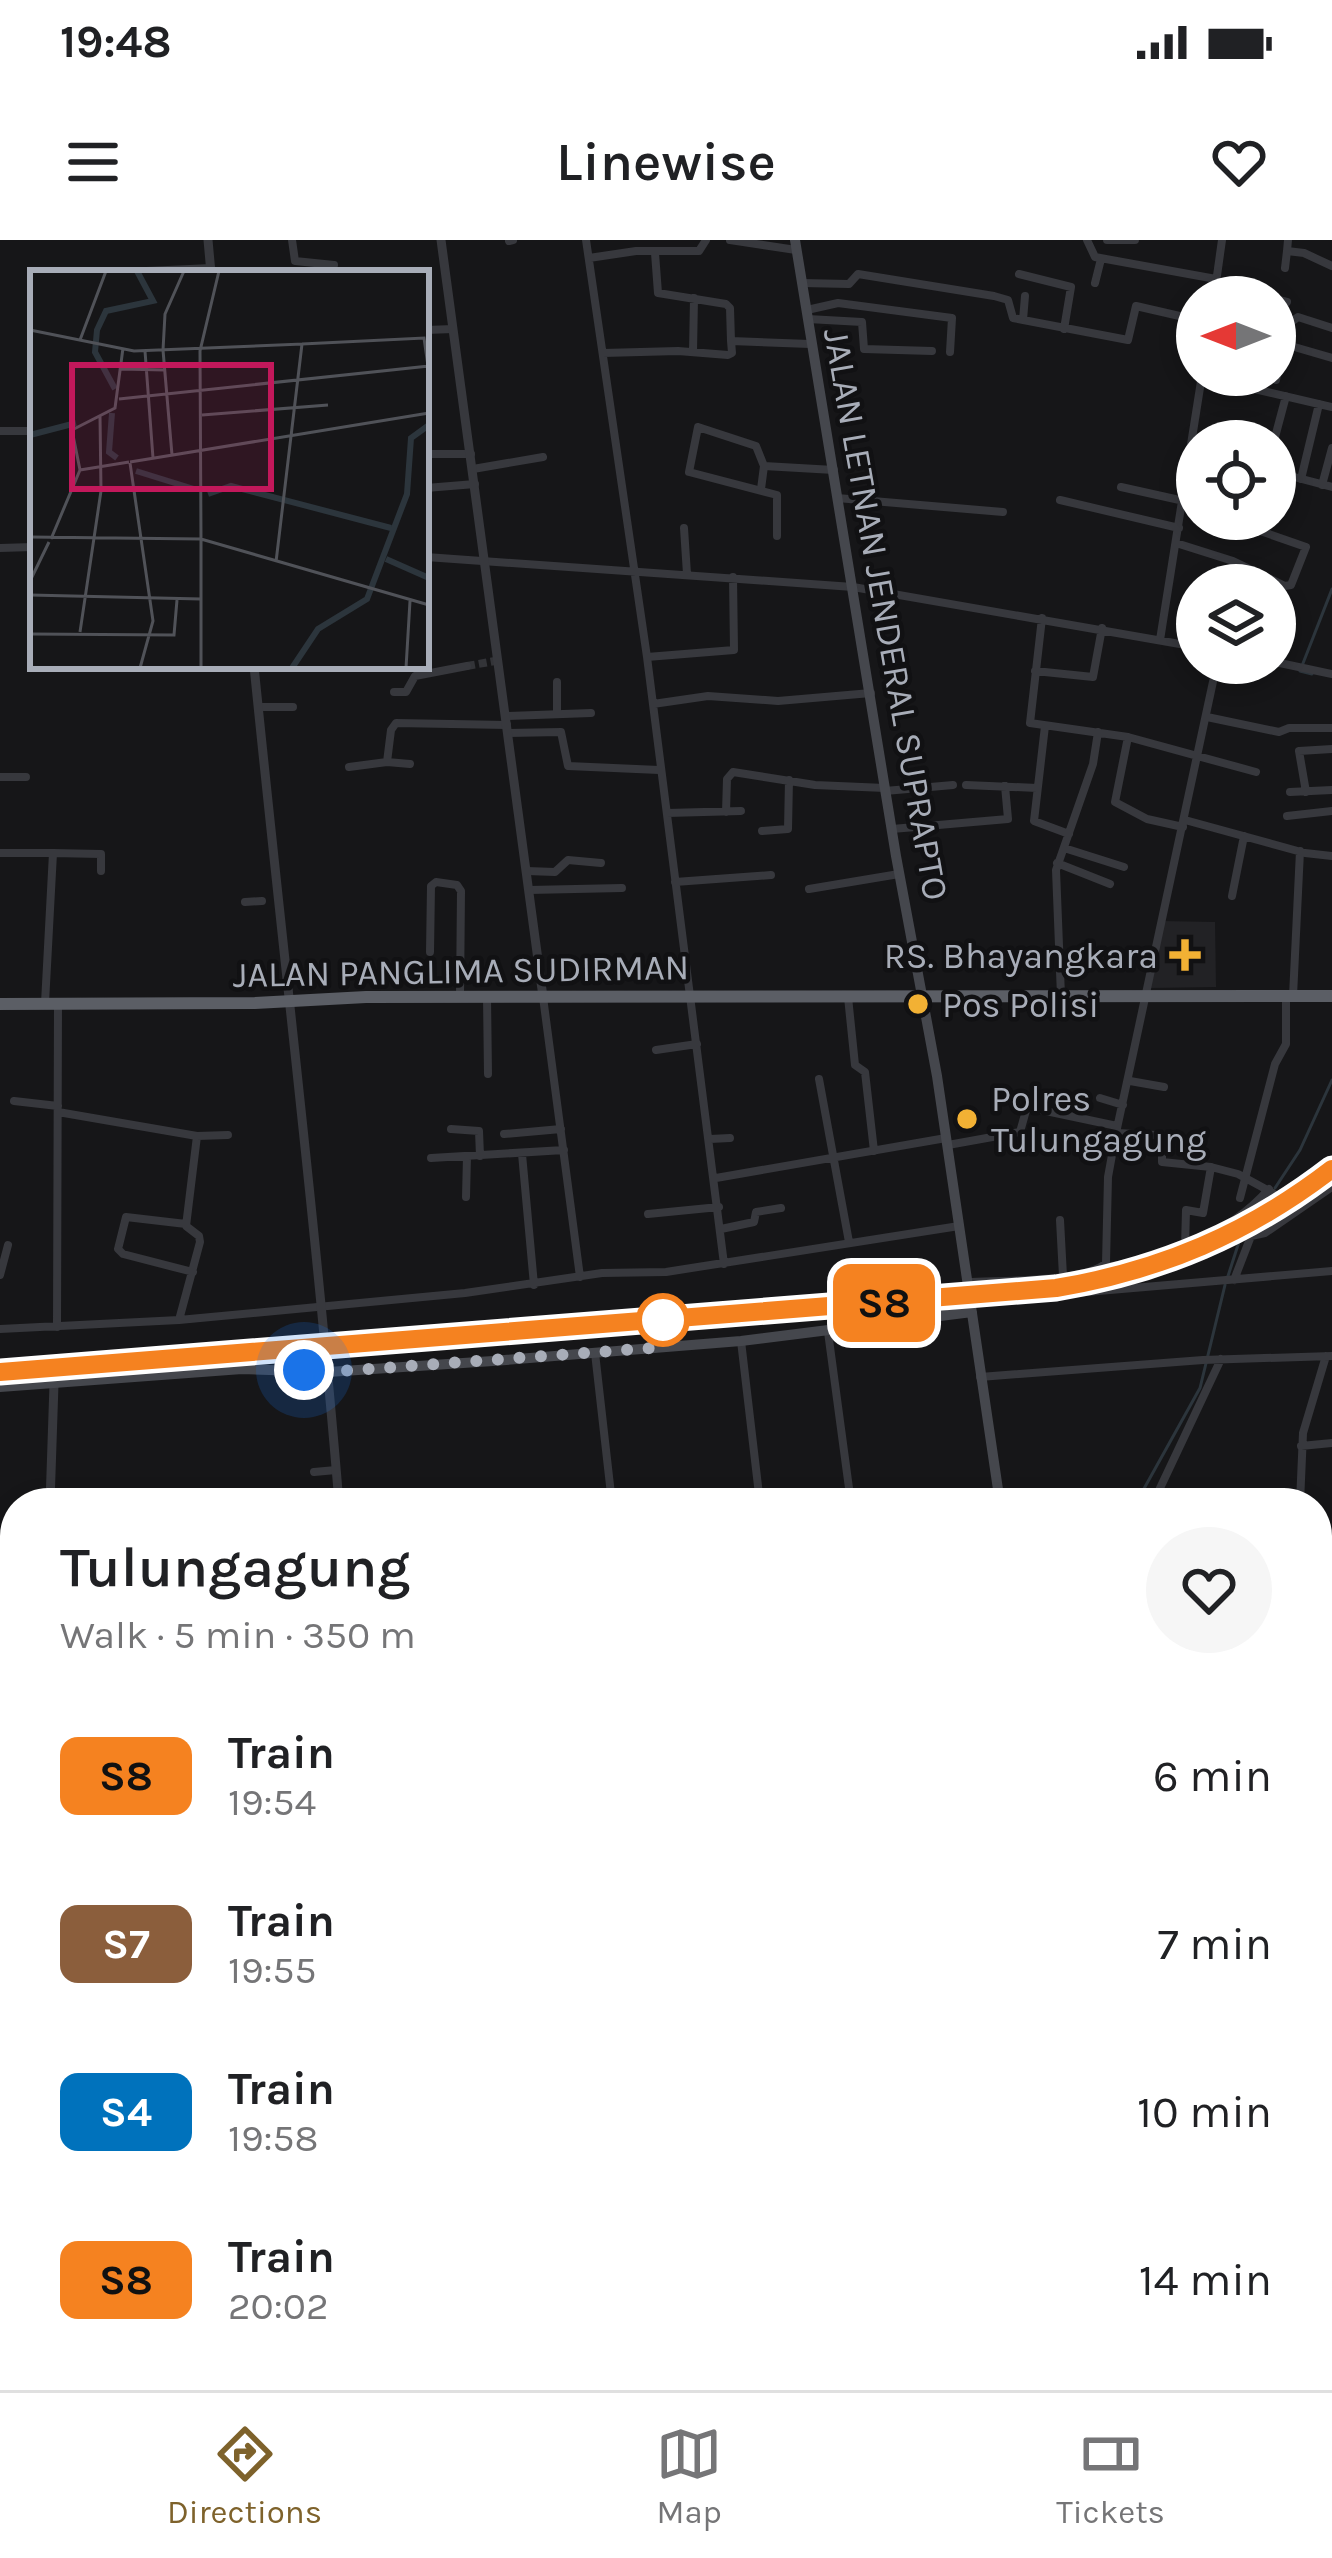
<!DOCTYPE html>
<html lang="en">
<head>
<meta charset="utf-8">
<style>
  :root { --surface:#fff; --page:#f6f6f6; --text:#202124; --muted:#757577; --line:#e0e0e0; --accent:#7e622b }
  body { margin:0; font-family:Karla,sans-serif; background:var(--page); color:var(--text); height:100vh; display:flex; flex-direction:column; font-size:45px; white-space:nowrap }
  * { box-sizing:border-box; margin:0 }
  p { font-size:39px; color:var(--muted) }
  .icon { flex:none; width:66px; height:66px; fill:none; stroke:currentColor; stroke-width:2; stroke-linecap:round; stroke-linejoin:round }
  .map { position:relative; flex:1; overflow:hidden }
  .sheet { position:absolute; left:0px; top:1248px; width:1332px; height:903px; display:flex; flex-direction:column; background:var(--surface); border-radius:48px 48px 0 0; box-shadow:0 6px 18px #0003 }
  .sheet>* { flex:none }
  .badge { padding:0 24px; border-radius:18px; font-size:42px; line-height:78px }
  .needle { width:78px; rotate:270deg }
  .fabs { position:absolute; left:1176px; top:36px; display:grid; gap:24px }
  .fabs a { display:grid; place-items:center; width:120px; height:120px; border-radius:50%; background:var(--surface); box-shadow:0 6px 18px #0003; font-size:60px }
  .you { position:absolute; width:60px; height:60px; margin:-30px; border:9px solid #fff; border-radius:50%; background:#1a73e8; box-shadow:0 0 0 18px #1a73e833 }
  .map>.badge { position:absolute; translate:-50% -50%; box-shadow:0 0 0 6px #fff }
  .round { display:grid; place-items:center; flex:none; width:126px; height:126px; border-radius:63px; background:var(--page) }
  .overview { display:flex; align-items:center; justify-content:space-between; height:204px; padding:0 60px }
  h1 { font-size:57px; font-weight:600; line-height:90px }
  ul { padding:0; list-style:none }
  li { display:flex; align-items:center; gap:36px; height:168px; padding:0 60px }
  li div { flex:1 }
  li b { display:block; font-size:45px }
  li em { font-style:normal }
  li .badge { min-width:132px; font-weight:700; text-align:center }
  .status { display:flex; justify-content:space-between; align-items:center; height:84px; padding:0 60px; background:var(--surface); direction:ltr }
  .status svg { height:33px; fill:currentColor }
  header { display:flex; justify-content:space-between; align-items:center; height:156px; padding:0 60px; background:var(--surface); font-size:54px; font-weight:600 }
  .tabs { display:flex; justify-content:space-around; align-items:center; height:168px; border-top:3px solid var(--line); background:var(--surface); font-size:33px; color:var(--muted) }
  .tabs a { display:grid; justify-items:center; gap:6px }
  .tabs .on { color:var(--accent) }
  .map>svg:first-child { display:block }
  .built { fill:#222225 }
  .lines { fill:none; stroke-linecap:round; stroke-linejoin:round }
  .stream { stroke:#2c353c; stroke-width:3 }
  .river { stroke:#2c353c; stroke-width:14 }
  .minor-tunnel { stroke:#333438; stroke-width:8; stroke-dasharray:8 4; stroke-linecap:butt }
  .minor { stroke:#37383d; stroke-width:8 }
  .tertiary { stroke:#37383d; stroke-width:9 }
  .secondary { stroke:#45474d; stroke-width:10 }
  .trunk { stroke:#5b5e65; stroke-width:12 }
  .rail { stroke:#4a4c52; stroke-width:3; stroke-dasharray:15 12; stroke-linecap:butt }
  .line-casing { stroke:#fff; stroke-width:27 }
  .line { stroke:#f58220; stroke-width:18 }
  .walk { stroke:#a8adb8; stroke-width:12; stroke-dasharray:0 21.6 }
  .poi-dot { fill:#f2b134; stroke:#111113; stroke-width:4.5 }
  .stop-dot { fill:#fff; stroke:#f58220; stroke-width:6 }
  .labels { text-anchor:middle; stroke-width:9; stroke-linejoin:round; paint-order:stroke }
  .street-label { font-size:36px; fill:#a8adb8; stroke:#111113 }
  .poi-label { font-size:36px; fill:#a8adb8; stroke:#111113; text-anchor:start }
  .inset-river { fill:none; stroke:#2c353c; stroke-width:6 }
  .inset-road { fill:none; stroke:#505258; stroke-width:3 }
  .view { fill:#c2185b; fill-opacity:0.15; stroke:#c2185b; stroke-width:6 }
  .inset-edge { fill:none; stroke:#a8adb8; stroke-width:6 }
</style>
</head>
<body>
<div class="status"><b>19:48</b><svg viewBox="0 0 49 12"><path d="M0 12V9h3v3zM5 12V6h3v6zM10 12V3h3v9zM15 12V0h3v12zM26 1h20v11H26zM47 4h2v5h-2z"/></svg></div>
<header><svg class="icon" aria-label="menu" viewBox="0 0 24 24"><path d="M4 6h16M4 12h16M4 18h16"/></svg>Linewise<svg class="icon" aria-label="heart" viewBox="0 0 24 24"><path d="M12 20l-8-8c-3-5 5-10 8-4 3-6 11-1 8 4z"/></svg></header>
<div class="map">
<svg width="1332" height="2150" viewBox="0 0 1332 2150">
  <rect width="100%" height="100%" fill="#161618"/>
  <path class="built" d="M1161 681 1215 682 1216 747 1150 748Z"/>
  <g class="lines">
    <path class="stream" d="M1312 434 1300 431 1332 349
      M1275 948 1300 910 1332 840
      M1228 1036 1247 977 1268 955
      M1136 1263 1200 1148 1225 1045"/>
    <path class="river" d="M0 1785 15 1771
      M636 2136 642 2150"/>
    <path class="minor-tunnel" d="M467 426 495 421"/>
    <path class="minor" d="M292 0 295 21 334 25
      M586 0 647 417 724 1024
      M730 0 796 10
      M1087 0 1095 17 1216 39
      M1107 0H1135
      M1288 0 1287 11 1304 13 1332 26
      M509 1 513 0
      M655 13 658 53 726 64 730 68 731 101
      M589 18 636 11H699L706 0
      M1285 28 1287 11
      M103 33 211 28
      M1019 34 1071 47 1064 89
      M802 43 849 44 858 34 994 56 1008 60 1013 78 1128 100 1136 66 1197 80
      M1095 43 1101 19
      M1214 57 1222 0
      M1275 59 1287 62
      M807 70 838 63 952 78 950 112
      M808 79 862 82 864 109 932 111
      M1023 80 1025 56
      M426 90 453 89
      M1275 92 1284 97V104L1332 118
      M1284 97 1290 83 1298 77 1332 88
      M693 112 694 58
      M603 113 678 111 728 115 732 113 731 101 810 104
      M1202 137 1332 167
      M1276 140 1284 104
      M0 191H33
      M1274 201 1286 156
      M426 214H471
      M473 229 543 217
      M1275 232 1332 247
      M1301 239 1319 164
      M1322 245 1332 208
      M1121 247 1184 261
      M426 248 475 244
      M761 249 764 226
      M837 258 1003 272
      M1060 260 1179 288
      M1184 265 1197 269
      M684 288 687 334
      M777 296V255L689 232 698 187 756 206 764 226 834 230
      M1176 303 1233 321 1285 346 1291 345 1306 307 1226 279
      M0 308 33 307
      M426 317 853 347 1197 407
      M1042 378 1030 483 1128 497 1256 532
      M1160 400 1202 135
      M647 417 734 410 733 337
      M1275 422 1332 434
      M1035 431 1093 437 1102 388
      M557 442V474
      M394 452H406L415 436 467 426
      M653 464 708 456 778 461 871 453
      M258 467H293
      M506 476 591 473
      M1207 477 1279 492 1289 488H1332
      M1045 486 1034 581 1069 594
      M508 493 561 492 568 526 659 530
      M1128 497 1115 562 1147 579 1183 587
      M387 522 410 524
      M349 527 387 522 391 490 396 483 507 485
      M0 537H26
      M966 545 1037 548
      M885 551 953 545
      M1290 552 1332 550
      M1306 552 1299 511 1332 509
      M726 572 727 539 733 532 815 545 885 548
      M667 573 741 571
      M1287 576 1332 571
      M1185 580 1305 613 1332 616
      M892 589 1008 579 1005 546
      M762 591 788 589 789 540
      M1064 608 1124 627
      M0 613H53L45 763
      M53 613 101 614V631
      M1057 623 1110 644
      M527 631 555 632 568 620 601 623
      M675 642 771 635
      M809 649 899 634
      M529 650 622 648
      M1232 656 1244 596
      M245 662 262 661
      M430 712 431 646 436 642 457 645 461 651 460 756
      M1061 756 1056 630 1093 524 1098 492
      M1293 756 1300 611
      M487 757 488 834
      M543 757 580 1037
      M848 757 855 825 865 832 874 911
      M656 810 697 804
      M819 839 849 1002
      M1130 841 1164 847
      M1100 858 1123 865
      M14 861 58 866
      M58 872 197 896 186 986 199 996 200 1002 179 1080
      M451 889 479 891 480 916
      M1117 893 1175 896
      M504 894 561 889
      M197 896 228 895
      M710 899 730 898
      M948 905 1020 892 1027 867 1117 886
      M1114 906 1162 910V922L1211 927 1203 973 1186 970 1185 1007
      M522 914 534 1045
      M431 918 564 910
      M1211 927 1238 934 1273 953
      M716 938 946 898
      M466 957 467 916
      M1240 958 1275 824 1286 804V757
      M648 974 719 967
      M1060 980 1063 1036
      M186 984 126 977 118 1009 123 1014 193 1032
      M721 989 754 982 756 972 781 968
      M1103 1028C1165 1016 1226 998 1269 949
      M0 1035 8 1005
      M1234 1040 1251 996 1265 993 1332 947
      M968 1042C999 1040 1085 1043 1106 1023L1108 937 1116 893 1217 423
      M970 1062 1332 1031
      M57 1087 58 764
      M0 1089 179 1080 465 1053 602 1033 666 1032 959 986
      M828 1092 851 1263
      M741 1101 760 1263
      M595 1113 612 1263
      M980 1137 1203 1120 1332 1116
      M1301 1206 1332 1203
      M314 1232 336 1230
      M1153 1263 1221 1119
      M1300 1263 1303 1193 1326 1116
      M1317 1306 1332 1305
      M1317 1346 1332 1345
      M1324 1483 1332 1540
      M1317 1632 1332 1634
      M0 1732 15 1723
      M1317 1734H1332
      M1 1811 15 1797
      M2 1811 15 1831
      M1324 1917H1332
      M0 1941 15 1980
      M0 1994 15 1989
      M1317 2058 1332 2011
      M0 2122 15 2126
      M43 2136 76 2150
      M444 2136 447 2150
      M550 2136 556 2150
      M615 2136 623 2150
      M827 2136V2150
      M963 2136 965 2150
      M1144 2136 1146 2150
      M396 2137 435 2136
      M219 2150 220 2136
      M504 2150 505 2140 523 2136
      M566 2150 597 2136"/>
    <path class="tertiary" d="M208 0 211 33
      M441 0 543 757
      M254 426C282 705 316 984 339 1263
      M50 1263 54 1144
      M0 1342 15 1341
      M1317 1825 1332 1826"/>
    <path class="secondary" d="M795 0 896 616 937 836 1000 1263
      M0 1147 242 1129 328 1132 493 1121 741 1101 972 1072
      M1317 1484 1332 1482
      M0 1610 15 1612
      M1317 2132 1332 2138
      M684 2136 708 2149 779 2136"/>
    <path class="trunk" d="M0 764 255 763 366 757 1332 756"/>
    <path class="rail" d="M688 1079 1056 1048C1159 1031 1249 994 1332 929
      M0 1132 629 1083"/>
  </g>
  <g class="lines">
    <g class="line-casing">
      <path id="line" d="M0 1132 1056 1048C1160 1031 1249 993 1332 929"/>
    </g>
    <use href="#line" class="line"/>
    <path class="walk" d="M304 1130 328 1132 652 1108 663 1080"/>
  </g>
  <g class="poi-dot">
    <path d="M1179 697h12v12h12v12h-12v12h-12v-12h-12v-12h12z"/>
    <circle cx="918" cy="764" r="12"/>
    <circle cx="967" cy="879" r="12"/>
  </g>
  <circle class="stop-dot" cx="663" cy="1080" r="24"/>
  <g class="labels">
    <g class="street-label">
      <text transform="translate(887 374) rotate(80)" y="13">JALAN LETNAN JENDERAL SUPRAPTO</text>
      <text transform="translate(461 730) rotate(-1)" y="13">JALAN PANGLIMA SUDIRMAN</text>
    </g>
    <g class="poi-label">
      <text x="1158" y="728" text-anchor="end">RS. Bhayangkara</text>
      <text x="942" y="777">Pos Polisi</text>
      <text x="991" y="871">Polres<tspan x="991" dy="41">Tulungagung</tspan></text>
    </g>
  </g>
  <g transform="translate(30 30)">
    <rect width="399" height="399" fill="#161618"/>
    <path class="inset-river" d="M85 119 65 82 67 60 76 41 123 31 107 1M82 143 79 182 87 188M0 165 46 153M106 201 164 219M178 224 201 216 361 258M356 289 399 308M262 398 288 359 337 329 377 224 381 168 399 155"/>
    <path class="inset-road" d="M0 60 104 81 272 74 246 292M50 70 76 1M272 74 394 68 399 103M133 80 135 44 154 1M133 80 142 185M115 81 123 188M91 99 135 100M89 129 399 96M172 145 298 135M265 165 399 143M100 192 265 165M100 193 123 351 110 398M50 200 42 160 85 138 93 78M50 200 99 192M0 267 171 269 399 335M21 269 50 200M171 269V398M171 269 170 81 189 1M0 311 19 272M0 325 171 329M50 362 71 221 70 146M0 364 144 365 147 330M376 398 380 331"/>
    <path class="view" d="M42 95H241V219H42Z"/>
    <rect width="399" height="399" class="inset-edge"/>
  </g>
</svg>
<div class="fabs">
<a><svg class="needle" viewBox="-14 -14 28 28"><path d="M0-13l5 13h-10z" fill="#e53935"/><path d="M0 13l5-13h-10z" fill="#757577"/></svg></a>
<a><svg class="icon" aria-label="locate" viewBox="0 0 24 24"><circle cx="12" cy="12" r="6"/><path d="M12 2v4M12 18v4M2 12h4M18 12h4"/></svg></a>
<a><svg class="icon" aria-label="layers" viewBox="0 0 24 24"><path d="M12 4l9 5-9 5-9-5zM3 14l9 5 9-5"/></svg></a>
</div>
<div class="you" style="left:304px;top:1130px"></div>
<b class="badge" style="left:884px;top:1063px;background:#f58220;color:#111">S8</b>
<section class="sheet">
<div class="overview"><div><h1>Tulungagung</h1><p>Walk · 5 min · 350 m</p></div><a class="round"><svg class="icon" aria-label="heart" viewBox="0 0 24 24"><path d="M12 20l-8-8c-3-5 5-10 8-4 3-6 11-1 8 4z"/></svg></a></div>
<ul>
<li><span class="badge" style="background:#f58220;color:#111">S8</span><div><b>Train</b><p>19:54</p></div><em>6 min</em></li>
<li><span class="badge" style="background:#8b5e3c;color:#fff">S7</span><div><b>Train</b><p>19:55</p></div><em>7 min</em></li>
<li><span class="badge" style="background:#0072bc;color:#fff">S4</span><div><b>Train</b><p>19:58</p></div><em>10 min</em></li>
<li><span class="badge" style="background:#f58220;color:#111">S8</span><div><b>Train</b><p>20:02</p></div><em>14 min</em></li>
</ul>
</section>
</div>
<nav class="tabs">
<a class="on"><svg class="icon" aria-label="directions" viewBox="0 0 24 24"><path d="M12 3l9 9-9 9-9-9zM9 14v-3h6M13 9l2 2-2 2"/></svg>Directions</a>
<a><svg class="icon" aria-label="map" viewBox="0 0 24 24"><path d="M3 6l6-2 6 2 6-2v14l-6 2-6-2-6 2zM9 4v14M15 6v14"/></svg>Map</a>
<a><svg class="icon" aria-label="tickets" viewBox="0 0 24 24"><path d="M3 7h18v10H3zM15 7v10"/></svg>Tickets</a>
</nav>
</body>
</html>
